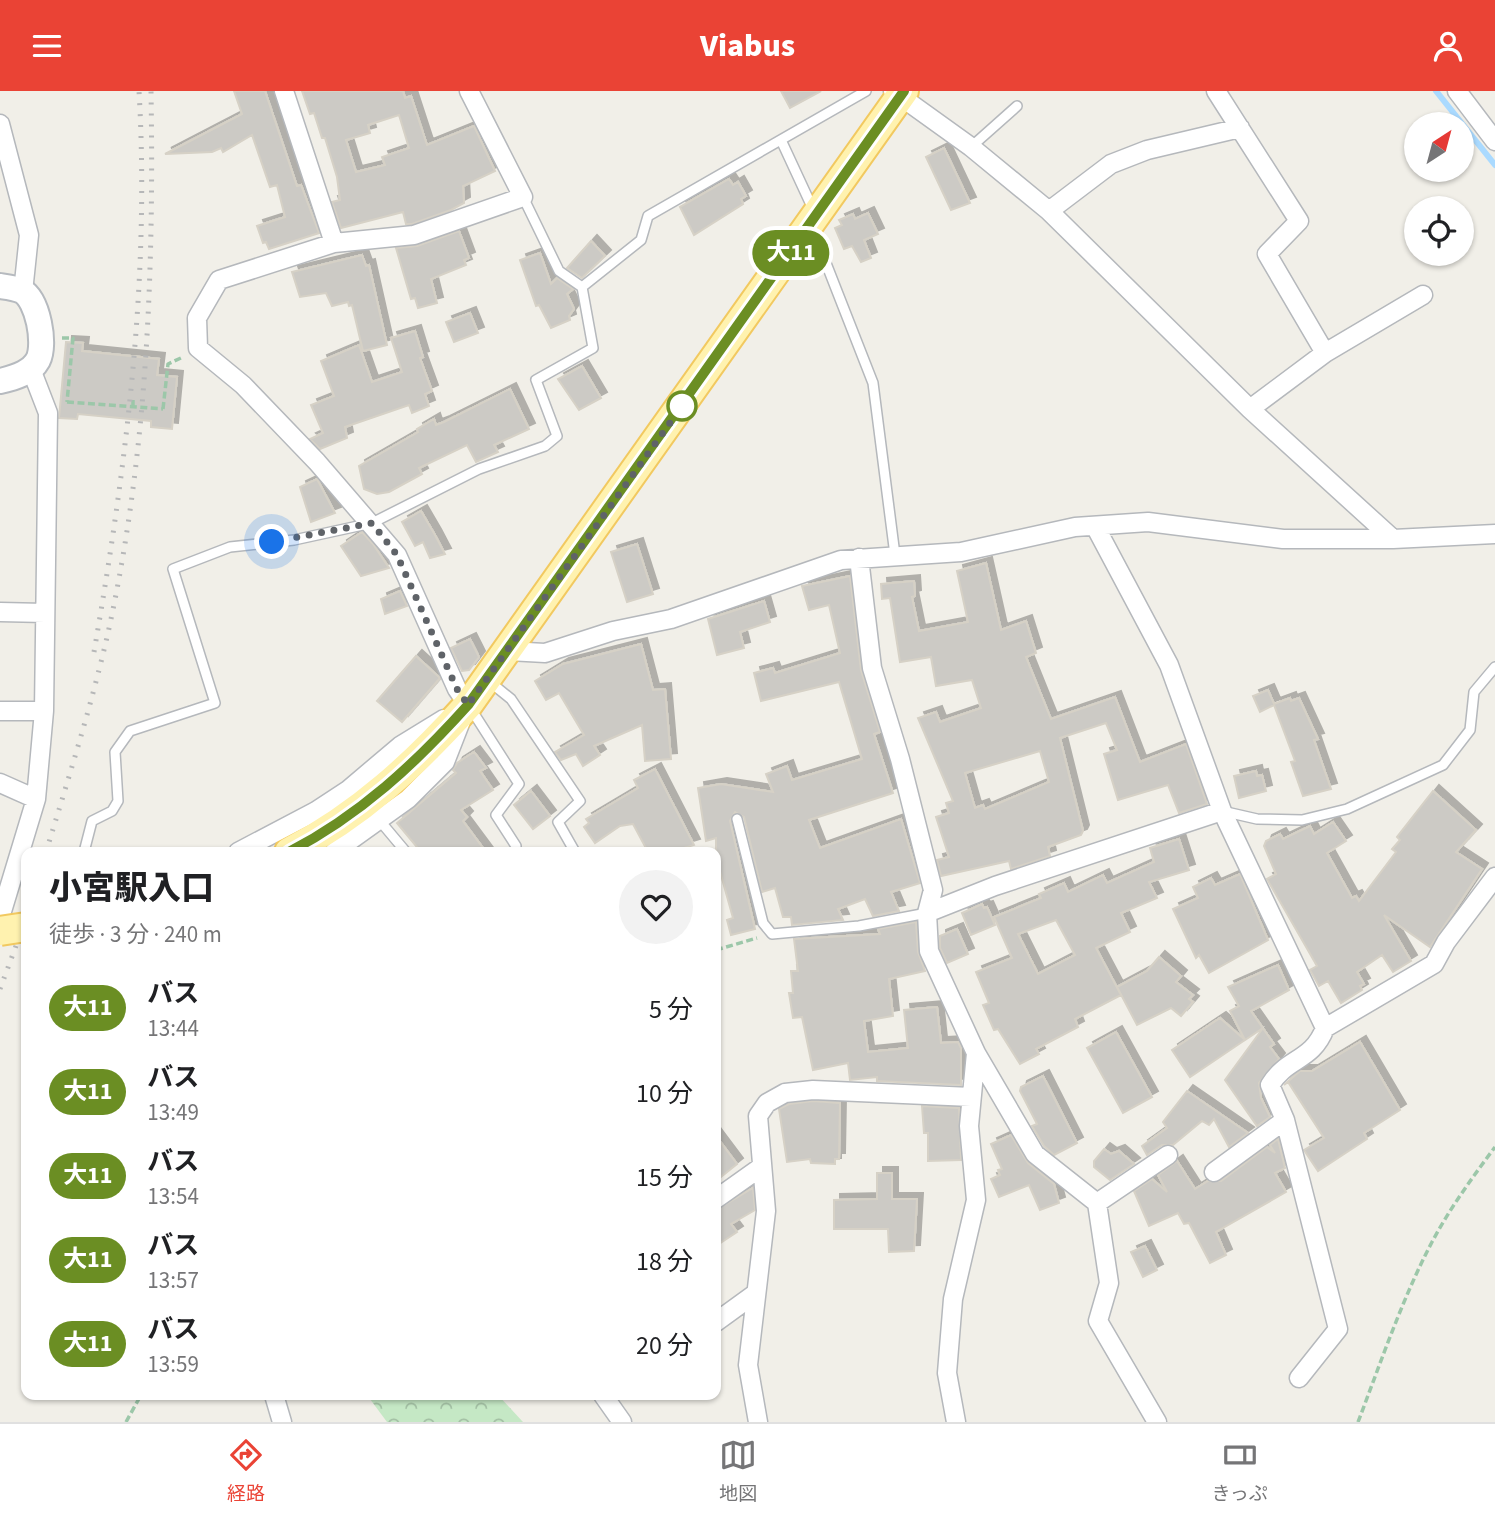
<!DOCTYPE html>
<html lang="ja">
<head>
<meta charset="utf-8">
<style>
  :root { --surface:#fff; --page:#f2f2f2; --text:#202124; --muted:#757577; --line:#e0e0e0; --accent:#ea4335 }
  body { margin:0; font-family:"Source Sans 3","Noto Sans JP",sans-serif; background:var(--page); color:var(--text); height:100vh; display:flex; flex-direction:column; font-size:26px; white-space:nowrap }
  * { box-sizing:border-box; margin:0 }
  p { font-size:23px; color:var(--muted) }
  .icon { flex:none; width:38px; height:38px; fill:none; stroke:currentColor; stroke-width:2; stroke-linecap:round; stroke-linejoin:round }
  .map { position:relative; flex:1; overflow:hidden }
  .side { position:absolute; left:21px; top:756px; width:700px; height:553px; display:flex; flex-direction:column; background:var(--surface); border-radius:14px; box-shadow:0 2px 5px #0004 }
  .side>* { flex:none }
  .badge { padding:0 14px; border-radius:23px; font-size:24px; line-height:46px }
  .needle { width:46px; rotate:36deg }
  .buttons { position:absolute; left:1404px; top:21px; display:grid; gap:14px }
  .buttons a { display:grid; place-items:center; width:70px; height:70px; border-radius:50%; background:var(--surface); box-shadow:0 2px 5px #0004; font-size:35px }
  .you { position:absolute; width:35px; height:35px; margin:-18px; border:5px solid #fff; border-radius:50%; background:#1a73e8; box-shadow:0 0 0 10px #1a73e833 }
  .map>.badge { position:absolute; translate:-50% -50%; box-shadow:0 0 0 4px #fff }
  .round { display:grid; place-items:center; flex:none; width:74px; height:74px; border-radius:37px; background:var(--page) }
  .summary { display:flex; align-items:center; justify-content:space-between; height:119px; padding:0 28px }
  h1 { font-size:33px; font-weight:800; line-height:52px }
  ul { padding:0; list-style:none }
  li { display:flex; align-items:center; gap:21px; height:84px; padding:0 28px }
  li div { flex:1 }
  li b { display:block; font-size:26px }
  li em { font-style:normal }
  li .badge { min-width:77px; font-weight:700; text-align:center }
  header { display:flex; justify-content:space-between; align-items:center; height:91px; padding:0 28px; background:var(--accent); color:#fff; font-size:32px; font-weight:800 }
  .tab-bar { display:flex; justify-content:space-around; align-items:center; height:98px; border-top:2px solid var(--line); background:var(--surface); font-size:19px; color:var(--muted) }
  .tab-bar a { display:grid; justify-items:center; gap:4px }
  .tab-bar .active { color:var(--accent) }
  .map>svg:first-child { display:block }
  .forest { fill:url(#forest-crowns) }
  .lines { fill:none; stroke-linecap:round; stroke-linejoin:round }
  .stream { stroke:#aadaff; stroke-width:6 }
  .building { fill:#cccac5; stroke:#d6d1c6; stroke-width:2; fill-rule:evenodd; filter:url(#shadow) }
  .lane-casing { stroke:#b5b8bc; stroke-width:12 }
  .street-casing { stroke:#b5b8bc; stroke-width:21 }
  .secondary-casing { stroke:#b6babf; stroke-width:28 }
  .primary-casing { stroke:#f2c960; stroke-width:32 }
  .path { stroke:#9cc7a9; stroke-width:3.5; stroke-dasharray:7 3.5; stroke-linecap:butt }
  .lane { stroke:#fff; stroke-width:9 }
  .street { stroke:#fff; stroke-width:18 }
  .secondary { stroke:#fff; stroke-width:24 }
  .primary { stroke:#fff2af; stroke-width:28 }
  .rail { stroke:#b6b7b8; stroke-width:5; stroke-dasharray:2 9; stroke-linecap:butt }
  .primary-bridge-casing { stroke:#f2c960; stroke-width:32; stroke-linecap:butt }
  .path-bridge { stroke:#9cc7a9; stroke-width:3.5; stroke-dasharray:7 3.5; stroke-linecap:butt }
  .primary-bridge { stroke:#fff2af; stroke-width:28 }
  .line-casing { stroke:#fff; stroke-width:16 }
  .line { stroke:#6b8e23; stroke-width:10 }
  .walk { stroke:#5f6368; stroke-width:7; stroke-dasharray:0 12.6 }
  .stop-dot { fill:#fff; stroke:#6b8e23; stroke-width:3.5 }
</style>
</head>
<body>
<header><svg class="icon" aria-label="menu" viewBox="0 0 24 24"><path d="M4 6h16M4 12h16M4 18h16"/></svg>Viabus<svg class="icon" aria-label="person" viewBox="0 0 24 24"><circle cx="12" cy="8" r="4"/><path d="M4 21q1-7 8-7t8 7"/></svg></header>
<div class="map">
<svg width="1495" height="1331" viewBox="0 0 1495 1331">
  <defs>
    <pattern id="forest-crowns" width="20" height="18" patternUnits="userSpaceOnUse" patternTransform="scale(1.75)"><rect width="20" height="18" fill="#c5e8c5"/><path d="M2 6a3 3 0 1 1 6 0M12 15a3 3 0 1 1 6 0" fill="none" stroke="#a3c0a4"/></pattern>
    <filter id="shadow"><feDropShadow dx="6" dy="-6" stdDeviation="0" flood-color="#0004"/></filter>
  </defs>
  <rect width="100%" height="100%" fill="#f1efe8"/>
  <path class="forest" d="M367 1304H498L523 1331H387Z"/>
  <g class="lines">
    <path class="stream" d="M1436 0 1495 74"/>
  </g>
  <path class="building" d="M234 0H265L297 95 301 94 319 142 269 158 266 151 263 152 257 135 285 126 277 94 270 96 252 44 223 61 221 57 212 61 165 63 242 23Z
    M302 0H403L405 7 411 5 427 54 474 35 495 80 463 95 464 112 451 119 412 133H406L403 121 341 137 332 111 340 109 337 86 325 47H322L314 22 310 23ZM399 24 409 57 382 66 385 74 356 81 346 49 370 42 368 34Z
    M781 0H821L790 17Z
    M944 57 970 112 951 119 926 66Z
    M729 88 733 94 738 91 746 105 741 108 743 113 694 144 680 116Z
    M868 122 878 143 864 149 871 167 861 171 852 155 844 158 835 137 842 134 839 129 853 123 855 128Z
    M459 140 469 167 464 169 466 174 431 188 437 212 418 217 415 207 411 208 396 157 417 155Z
    M591 150 605 165 582 187 567 177Z
    M540 162 551 193 557 187 573 198 567 203 574 218 569 225 570 229 551 237 539 214 536 215 520 169Z
    M362 164 366 175 369 174 387 254 363 260 352 214 349 215 348 211 332 215 326 202 300 206 292 181Z
    M470 222 478 242 454 251 446 231Z
    M415 240 423 266 420 267 432 300 425 303 429 315 412 322 409 314 345 336 347 347 320 358 310 348 323 342 311 314 334 305 321 270 359 254 372 291 402 281 391 247Z
    M66 251 83 252 82 260 159 268 157 284 177 286 172 338 151 336V330L78 323 77 328 59 327Z
    M582 275 601 307 579 319 558 288Z
    M510 298 529 338 494 354 498 361 476 371 467 354 419 377 422 383 389 401 377 403 364 398 359 375 418 341 417 338 434 328 436 334 444 331Z
    M317 388 335 422 311 431 300 396Z
    M421 420 435 444 445 463 430 467 423 451 415 455 402 431Z
    M362 441 373 453 389 477 361 485 341 455Z
    M637 453 653 503 627 511 611 461Z
    M986 472 1001 539 1026 530 1036 562 1026 566 1051 628 1115 606 1140 671 1186 653 1207 713 1179 722 1168 694 1118 709 1104 663 1117 659 1106 632 1060 647 1083 740 1081 744 1048 756 1050 765 1011 778 1009 770 941 785 937 769 949 766 936 726 949 722 946 712 953 710 918 627 936 621 940 631 981 617 972 589 936 595 931 566 900 571 890 507 882 508 881 493 914 490 915 505 912 506 919 540 968 531 957 480ZM1040 660 1049 691 985 718 983 714 975 717 965 682Z
    M850 485 861 579 880 641 874 643 893 702 809 729 820 757 901 728 920 792 891 801 899 820 873 825 865 808 838 818 843 829 792 834 791 826H783L775 797 762 801 744 726 735 721 730 730 755 838 731 844 727 829 733 827 716 766V747L706 750 698 697 721 693 773 701 766 683 787 675 792 689 862 668 839 591 761 610 754 582 773 577 775 582 840 562 829 514 809 519 802 495Z
    M400 500 407 515 385 523 381 508Z
    M764 510 770 531 740 541 744 557 717 564 708 528Z
    M470 548 479 566 469 579 462 580 451 557Z
    M641 553 653 599 665 598 671 668 645 670 642 634 594 655 600 664 583 675 576 663 561 669 555 661 584 644 559 602 546 609 535 590 563 573Z
    M416 565 440 587 402 631 377 610Z
    M1268 599 1274 613 1290 607 1291 610 1299 607 1318 648 1314 649 1331 698 1303 705 1291 671 1295 670 1274 614 1260 621 1253 605Z
    M474 661 486 677 480 680 493 699 461 719 467 726 463 730 486 761H421L397 732 456 682 453 679 457 672Z
    M655 678 694 754 671 761H648L633 733 620 735 595 752 584 736 589 732 586 728 638 697 634 689Z
    M1256 680 1257 685 1262 684 1266 700 1239 707 1234 685Z
    M531 700 550 725 533 738 514 714Z
    M1433 700 1476 739 1456 761 1482 778 1430 856 1384 824 1411 870 1393 881 1382 864 1357 881 1364 893 1360 895 1362 899 1341 912 1328 890 1319 895 1310 879 1317 875 1267 788 1276 783 1264 755 1266 750 1280 743 1283 748 1310 735 1314 743 1333 731 1346 750 1327 762 1352 807 1356 805 1359 810 1396 761 1392 758 1400 749 1397 746Z
    M1179 748 1189 779 1149 791 1157 807 1121 822 1130 841 1096 857 1121 904 1075 928 1078 936 1036 958 1039 963 1020 973 998 938 994 939 983 914 989 912 976 881 1012 867 994 826 1041 807 1039 803 1064 792 1068 801 1103 784 1107 792 1154 771 1150 757ZM1056 829 1075 864 1038 883 1018 843Z
    M1240 783 1268 849 1209 882 1199 864 1196 867 1173 818 1198 807 1193 796 1211 787 1215 794Z
    M982 813 984 817 987 816 995 834 971 844 962 822Z
    M916 831 918 861 925 880 889 888 893 925 864 930 868 961 908 957 904 919 937 916 941 952 958 951 961 957V994L877 990V986L850 989 848 972 813 979 802 926 793 927 789 902H793L791 880H798L794 848 880 843 878 838Z
    M957 838 968 863 947 872 940 857V845Z
    M1159 866 1181 885 1176 891 1193 904 1189 908 1193 911 1181 925 1171 917 1137 934 1117 896 1147 880Z
    M1278 874 1289 899 1251 920 1274 953 1270 956 1279 968 1259 992 1261 1007 1270 1026 1257 1035 1225 989 1263 937 1245 949 1230 920 1239 915 1228 896Z
    M1220 927 1245 949 1190 986 1172 959Z
    M1116 941 1152 1006 1123 1022 1087 957Z
    M1360 951 1400 1019 1364 1042 1367 1048 1318 1080 1304 1059 1324 1047 1288 991 1284 994 1300 980H1312Z
    M1043 985 1077 1052 1054 1064 1044 1055 1032 1035 1037 1033 1020 1000 1021 996Z
    M1187 1000 1248 1042 1229 1056 1214 1028 1209 1034 1202 1030 1173 1054H1162L1147 1064 1142 1055 1167 1037 1163 1031Z
    M813 1010 840 1012 839 1068H835V1073L811 1072 810 1068 787 1071 779 1018 789 1013Z
    M922 1015 959 1017 961 1069 928 1070V1042H924Z
    M1011 1044 1028 1072 1054 1093 1059 1112 1040 1119 1029 1094 999 1106 991 1088 1000 1084 998 1079 1002 1078 991 1053Z
    M716 1045 737 1073 716 1090Z
    M1278 1048 1285 1077 1275 1082 1286 1101 1216 1141 1226 1164 1210 1172 1189 1132 1184 1133 1178 1122 1149 1135 1134 1100 1152 1088 1167 1101 1158 1084 1177 1070 1195 1098 1208 1090H1221L1267 1056 1275 1062 1270 1054Z
    M1104 1058 1111 1063 1119 1060 1134 1073 1110 1089 1094 1076V1070Z
    M877 1082H892V1108H917L914 1160 889 1161 888 1138H834V1109L877 1108Z
    M753 1097 755 1119 731 1133 737 1141 716 1155V1119Z
    M1145 1155 1157 1179 1143 1186 1131 1161Z"/>
  <g class="lines">
    <g class="lane-casing">
      <path id="lane" d="M781 49 813 118
        M971 56 1017 15
        M813 139 873 292 895 464
        M582 196 641 149 648 125 866 0
        M490 591 511 608 580 710 558 731 575 761
        M471 618 519 693 496 724 516 755
        M1222 720 1257 728 1302 729 1347 718 1443 674 1470 639 1474 601 1495 576
        M737 728 763 832 772 843 859 835 927 822
        M380 730 406 761
        M84 761 92 730 112 720 118 710 115 661 130 640 215 612 173 478 230 456 294 449 372 432 479 378 545 355 557 345 536 289 593 257 582 196 559 180 523 106"/>
    </g>
    <g class="street-casing">
      <path id="street" d="M284 0 334 152
        M893 0 971 56 1049 120 1250 318 1393 448
        M1216 0 1299 130 1267 163 1325 262
        M1457 0 1495 50
        M0 33 29 144 23 201
        M1049 120 1111 73 1147 59 1240 37
        M1250 318 1325 262 1423 204
        M1095 435 1169 574 1222 720 1325 937
        M859 467 872 577 900 668 933 799 927 822 929 860 976 962 969 1035 976 1109 953 1208 947 1282 956 1331
        M0 521 45 522
        M508 560 545 562 613 540 671 528 841 469 961 461 1075 436 1148 431 1283 448H1393L1495 443
        M468 614 457 598 397 464 317 371 243 294 198 257 197 227 219 189 334 152 414 144 523 106 469 0
        M0 620H44
        M0 692 36 708
        M238 761 316 720 348 699 400 655 444 628
        M334 761 408 708 445 671 461 630
        M927 822 995 795 1222 720
        M0 827 36 708 44 620 48 322 31 278
        M976 962 1035 1063 1097 1112 1109 1192 1098 1230 1157 1331
        M1214 1081 1285 1029
        M716 1108 761 1076
        M1097 1112 1168 1064
        M716 1231 756 1202
        M1299 1287 1338 1238 1285 1029 1270 994C1287 966 1312 971 1325 937L1434 873 1446 851 1495 786
        M274 1304 282 1331
        M603 1304 622 1331
        M758 1331 748 1274 766 1120 758 1025 767 1012 785 1002 813 999 971 1006"/>
    </g>
    <g class="secondary-casing">
      <path id="secondary" d="M0 195C7 196 16 197 22 200 38 209 46 253 38 269 31 282 14 287 0 290"/>
    </g>
    <g class="primary-casing">
      <path id="primary" d="M289 761C360 724 415 673 468 614L904 0"/>
    </g>
    <path class="path" d="M62 247H73L67 311
      M133 315V309
      M163 318 168 273 183 266
      M716 859 757 847
      M126 1331 141 1304
      M1358 1331C1381 1271 1402 1208 1432 1151 1450 1117 1472 1087 1495 1056"/>
    <use href="#lane" class="lane"/>
    <use href="#street" class="street"/>
    <use href="#secondary" class="secondary"/>
    <use href="#primary" class="primary"/>
    <path class="rail" d="M94 561C126 376 150 187 139 0
      M46 761C68 689 91 616 108 542 147 365 154 181 151 0
      M0 898 26 828"/>
    <g class="primary-bridge-casing">
      <path id="primary-bridge" d="M0 840 26 836"/>
    </g>
    <path class="path-bridge" d="M67 311 163 318"/>
    <use href="#primary-bridge" class="primary-bridge"/>
  </g>
  <g class="lines">
    <g class="line-casing">
      <path id="line" d="M289 761C360 724 415 673 468 614L904 0"/>
    </g>
    <use href="#line" class="line"/>
    <path class="walk" d="M272 451 372 432 397 464 457 598 468 614 682 315"/>
  </g>
  <circle class="stop-dot" cx="682" cy="315" r="14"/>
</svg>
<div class="buttons">
<a><svg class="needle" viewBox="-14 -14 28 28"><path d="M0-13l5 13h-10z" fill="#e53935"/><path d="M0 13l5-13h-10z" fill="#757577"/></svg></a>
<a><svg class="icon" aria-label="locate" viewBox="0 0 24 24"><circle cx="12" cy="12" r="6"/><path d="M12 2v4M12 18v4M2 12h4M18 12h4"/></svg></a>
</div>
<div class="you" style="left:272px;top:451px"></div>
<b class="badge" style="left:791px;top:162px;background:#6b8e23;color:#fff">大11</b>
<section class="side">
<div class="summary"><div><h1>小宮駅入口</h1><p>徒歩 · 3 分 · 240 m</p></div><a class="round"><svg class="icon" aria-label="heart" viewBox="0 0 24 24"><path d="M12 20l-8-8c-3-5 5-10 8-4 3-6 11-1 8 4z"/></svg></a></div>
<ul>
<li><span class="badge" style="background:#6b8e23;color:#fff">大11</span><div><b>バス</b><p>13:44</p></div><em>5 分</em></li>
<li><span class="badge" style="background:#6b8e23;color:#fff">大11</span><div><b>バス</b><p>13:49</p></div><em>10 分</em></li>
<li><span class="badge" style="background:#6b8e23;color:#fff">大11</span><div><b>バス</b><p>13:54</p></div><em>15 分</em></li>
<li><span class="badge" style="background:#6b8e23;color:#fff">大11</span><div><b>バス</b><p>13:57</p></div><em>18 分</em></li>
<li><span class="badge" style="background:#6b8e23;color:#fff">大11</span><div><b>バス</b><p>13:59</p></div><em>20 分</em></li>
</ul>
</section>
</div>
<nav class="tab-bar">
<a class="active"><svg class="icon" aria-label="directions" viewBox="0 0 24 24"><path d="M12 3l9 9-9 9-9-9zM9 14v-3h6M13 9l2 2-2 2"/></svg>経路</a>
<a><svg class="icon" aria-label="map" viewBox="0 0 24 24"><path d="M3 6l6-2 6 2 6-2v14l-6 2-6-2-6 2zM9 4v14M15 6v14"/></svg>地図</a>
<a><svg class="icon" aria-label="tickets" viewBox="0 0 24 24"><path d="M3 7h18v10H3zM15 7v10"/></svg>きっぷ</a>
</nav>
</body>
</html>
